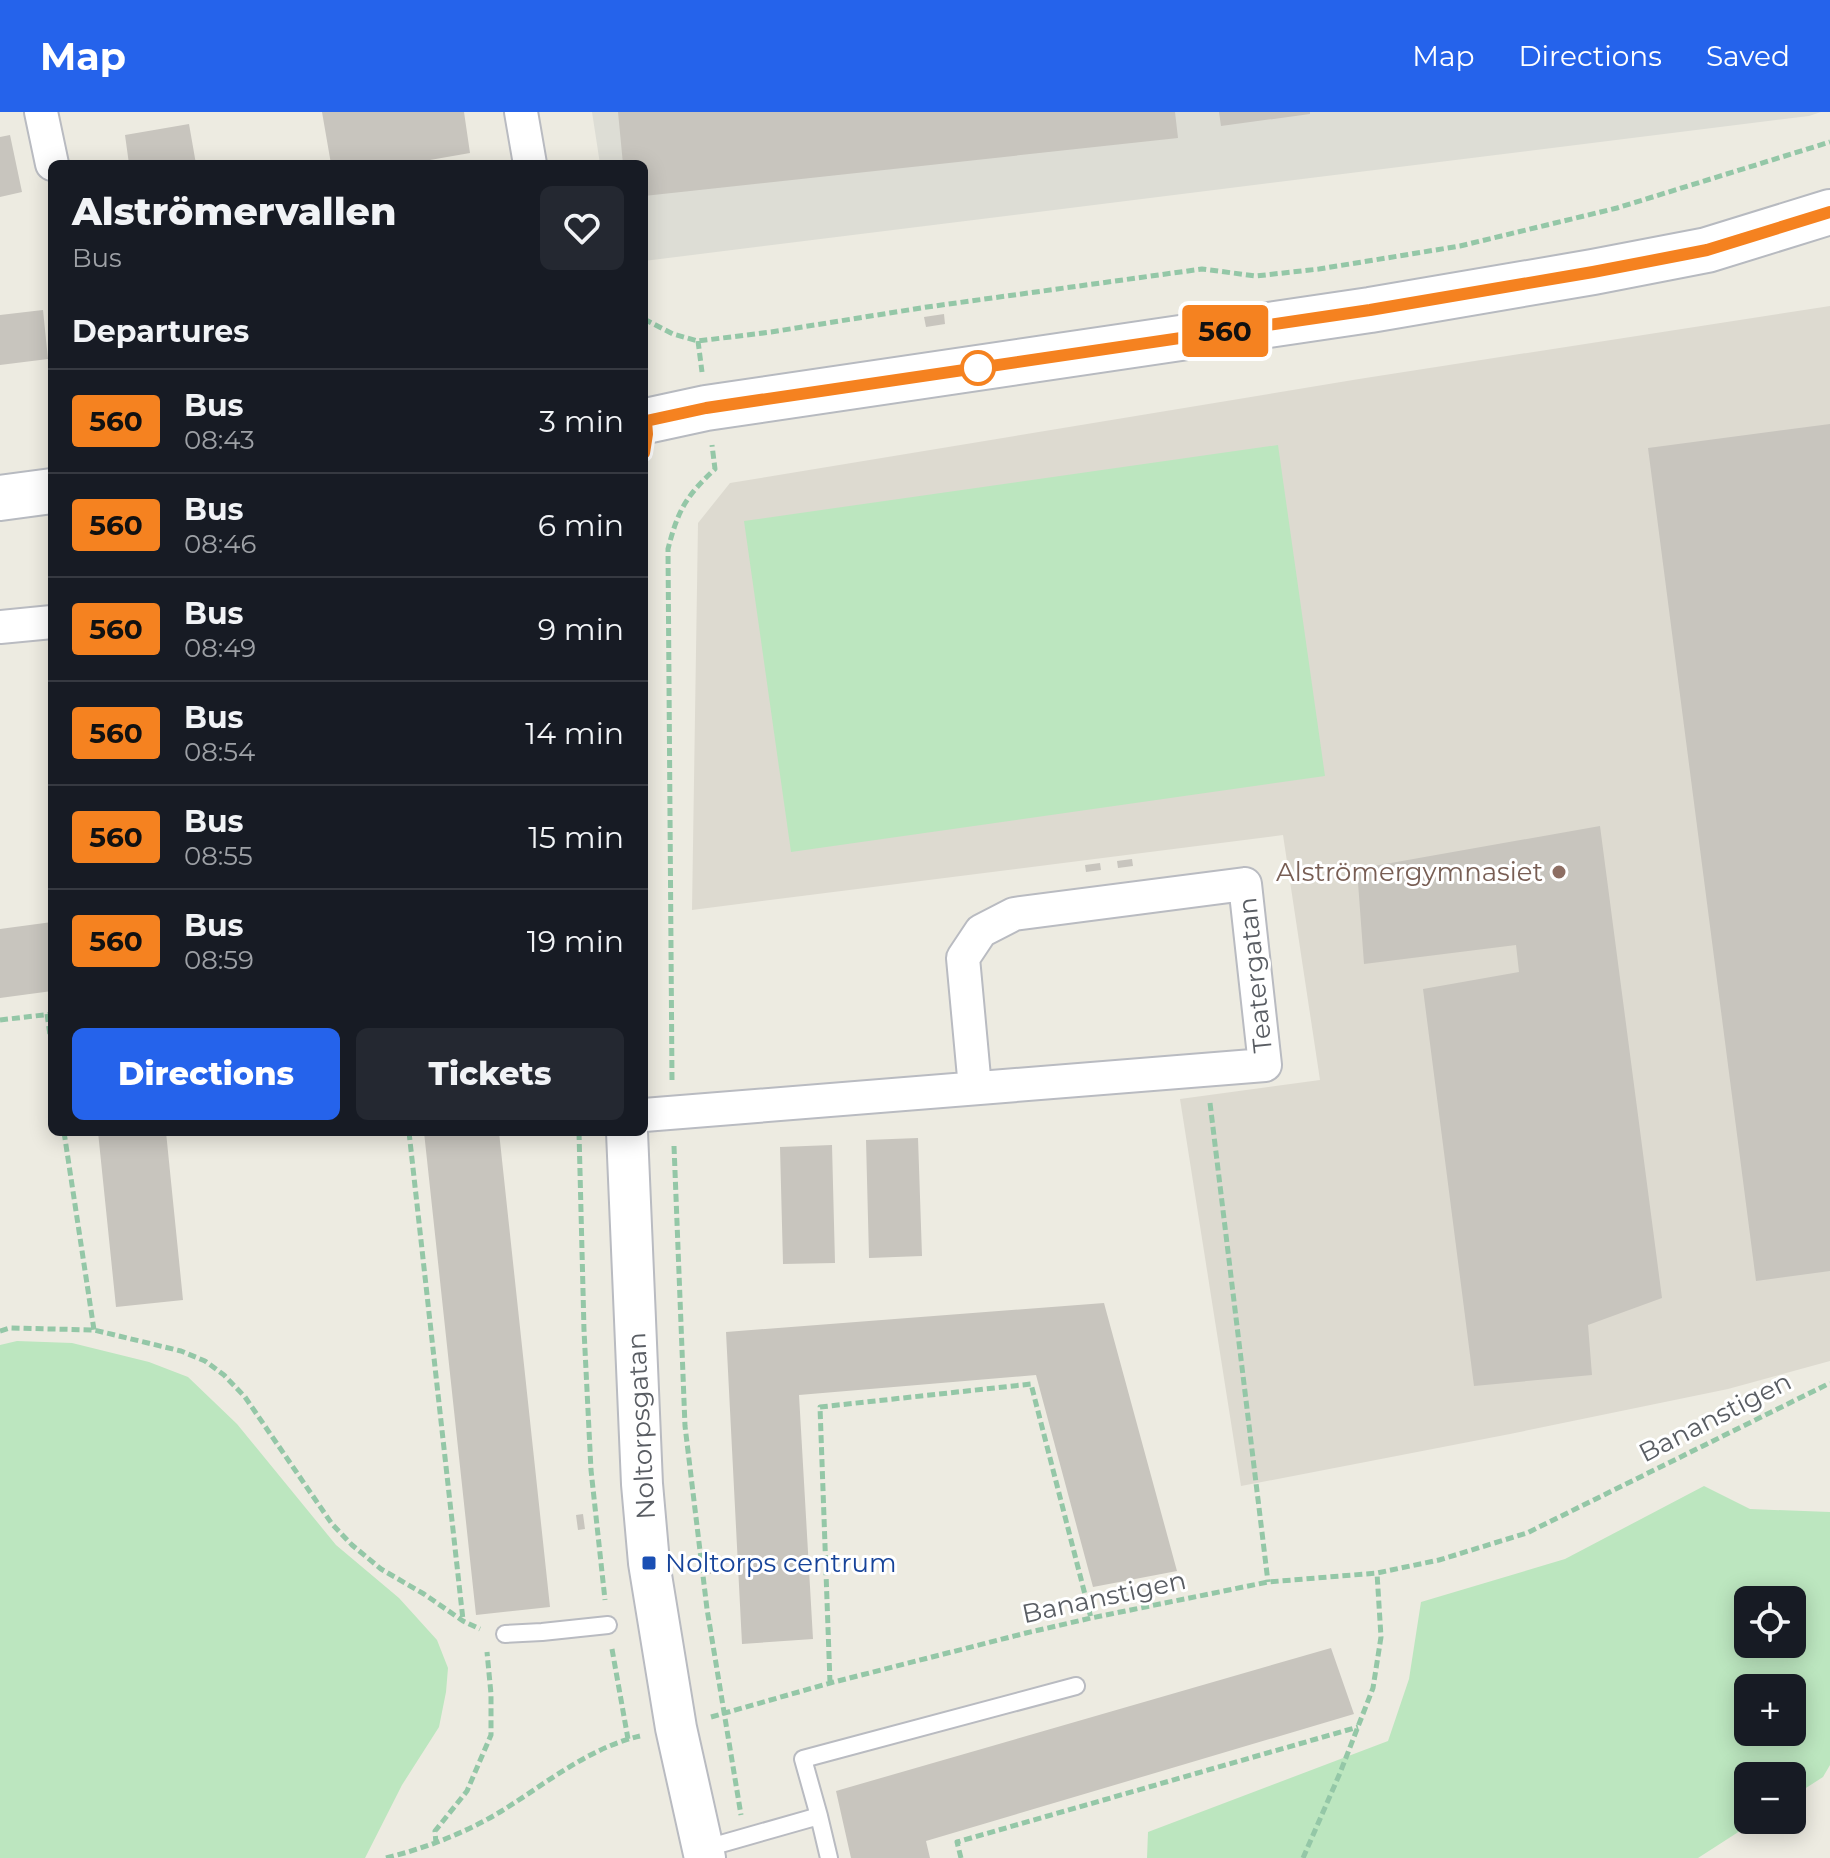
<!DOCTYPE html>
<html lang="en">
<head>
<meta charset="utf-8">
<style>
  :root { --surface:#171b24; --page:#242831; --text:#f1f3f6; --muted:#9ea1a6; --line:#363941; --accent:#2563eb }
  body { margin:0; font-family:Montserrat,sans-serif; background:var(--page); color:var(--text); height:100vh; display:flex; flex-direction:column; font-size:30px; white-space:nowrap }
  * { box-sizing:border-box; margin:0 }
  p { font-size:26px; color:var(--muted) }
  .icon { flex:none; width:44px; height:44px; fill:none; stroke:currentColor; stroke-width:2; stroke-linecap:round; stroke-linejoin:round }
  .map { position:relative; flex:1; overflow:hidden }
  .side { position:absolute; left:48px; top:48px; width:600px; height:976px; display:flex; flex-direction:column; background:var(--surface); border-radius:12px; box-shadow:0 4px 20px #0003 }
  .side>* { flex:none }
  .badge { padding:0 16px; border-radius:6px; font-size:28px; line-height:52px }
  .tools { position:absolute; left:1734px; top:1474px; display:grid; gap:16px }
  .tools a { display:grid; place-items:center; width:72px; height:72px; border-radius:12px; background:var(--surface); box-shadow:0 4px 20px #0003; font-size:40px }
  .map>.badge { position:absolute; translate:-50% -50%; box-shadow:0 0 0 4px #fff }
  h2 { padding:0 24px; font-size:30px; line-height:72px }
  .round { display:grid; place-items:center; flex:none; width:84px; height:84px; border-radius:12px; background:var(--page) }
  .head { display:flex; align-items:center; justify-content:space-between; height:136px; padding:0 24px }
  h1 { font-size:38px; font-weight:800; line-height:60px }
  .cta { display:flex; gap:16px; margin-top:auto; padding:16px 24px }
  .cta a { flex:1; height:92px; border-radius:12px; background:var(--accent); color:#fff; font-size:32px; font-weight:800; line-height:92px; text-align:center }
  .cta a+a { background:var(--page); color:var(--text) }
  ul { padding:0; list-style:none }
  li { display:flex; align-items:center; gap:24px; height:104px; padding:0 24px; border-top:2px solid var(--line) }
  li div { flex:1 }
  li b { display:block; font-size:30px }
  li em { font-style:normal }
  li .badge { min-width:88px; font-weight:700; text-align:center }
  header { display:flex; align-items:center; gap:48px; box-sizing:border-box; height:112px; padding:0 40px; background:var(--accent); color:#fff }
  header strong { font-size:38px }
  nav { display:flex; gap:44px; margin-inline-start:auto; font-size:28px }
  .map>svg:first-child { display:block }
  .industrial { fill:#ddddd5 }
  .education { fill:#dddad0 }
  .green { fill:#bce6bf; fill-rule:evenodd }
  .building { fill:#c8c5be }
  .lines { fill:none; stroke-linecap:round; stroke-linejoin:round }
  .service-casing { stroke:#b9bbc1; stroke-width:20 }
  .minor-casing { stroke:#b9bbc1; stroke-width:36 }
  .tertiary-casing { stroke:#b9bbc1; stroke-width:44 }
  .secondary-casing { stroke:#b7bac0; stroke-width:48 }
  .path { stroke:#94c7a7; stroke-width:5; stroke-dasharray:8 4; stroke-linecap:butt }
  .service { stroke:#fff; stroke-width:16 }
  .minor { stroke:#fff; stroke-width:32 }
  .tertiary { stroke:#fff; stroke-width:40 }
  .secondary { stroke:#fff; stroke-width:44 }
  .line-casing { stroke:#fff; stroke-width:18 }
  .line { stroke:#f58220; stroke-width:12 }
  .stop-dot { fill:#fff; stroke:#f58220; stroke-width:4 }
  .education-dot { fill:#8d6e63; stroke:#fff; stroke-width:3 }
  .transit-dot { fill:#1a4fb4; stroke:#fff; stroke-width:3 }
  .labels { text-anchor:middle; stroke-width:6; stroke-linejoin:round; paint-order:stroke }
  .education-label { font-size:26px; fill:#785e54; stroke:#fff; text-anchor:end }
  .street-label { font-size:26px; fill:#595d63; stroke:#fff }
  .transit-label { font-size:26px; fill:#164399; stroke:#fff; text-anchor:start }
</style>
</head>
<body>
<header>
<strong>Map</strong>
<nav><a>Map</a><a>Directions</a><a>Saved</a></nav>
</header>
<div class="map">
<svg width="1830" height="1746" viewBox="0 0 1830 1746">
  <rect width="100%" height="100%" fill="#edebe1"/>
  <path class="industrial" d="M592 0H1821L1809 4 644 149V52H600Z"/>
  <path class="education" d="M1830 194V1249L1728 1277 1510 1322 1241 1374 1180 987 1320 968 1283 723 692 798 698 411 730 371 1359 267Z"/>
  <path class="green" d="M1278 333 1325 664 791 740 744 409Z
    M17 1229 72 1231 149 1250 188 1265 237 1312 336 1433 399 1486 437 1528 448 1556 446 1580 439 1615 402 1673 365 1746H0V1233Z
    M1704 1374 1750 1397 1830 1400V1653L1823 1665 1792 1685V1664H1748V1708H1757L1698 1746H1147L1148 1720 1388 1629 1409 1567 1421 1490 1565 1447ZM1792 1488V1532H1748V1488ZM1748 1576H1792V1620H1748Z"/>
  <path class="building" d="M322 0H464L470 41 407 52H331Z
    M618 0H1175L1178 26 644 84V52H623Z
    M1219 0H1310V2L1221 14Z
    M189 12 196 52H129L125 23Z
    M10 23 22 80 0 85V25Z
    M43 198 48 247 0 253V203Z
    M944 202 945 212 926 215 924 205Z
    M1830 312V1159L1756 1169 1648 336Z
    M1600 714 1662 1186 1588 1213 1592 1263 1474 1274 1423 877 1519 860 1516 833 1364 852 1357 757Z
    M1132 747 1133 754 1118 756 1117 749Z
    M1100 751 1101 758 1086 760 1085 753Z
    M52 810V879L0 886V817Z
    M98 1020H166L183 1188 116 1195Z
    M424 1020H499L550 1495 476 1503Z
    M918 1026 922 1144 869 1146 866 1028Z
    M832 1033 835 1151 783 1152 780 1035Z
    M1104 1191 1177 1459 1093 1475 1036 1263 799 1283 813 1527 742 1532 726 1220Z
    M583 1402 585 1417 578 1418 576 1403Z
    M709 1446 711 1462H706L704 1447Z
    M1331 1536 1354 1602 926 1729 930 1746H851L836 1679Z"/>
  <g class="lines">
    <g class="service-casing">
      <path id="service" d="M505 1522 542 1520 608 1513
        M819 1704 803 1647 1076 1574
        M703 1737 819 1704 829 1746"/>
    </g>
    <g class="minor-casing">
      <path id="minor" d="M41 0 52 52
        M521 0 530 52
        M0 515 52 510
        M644 1003 1265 953 1245 772 1014 802 981 819 963 846 975 976"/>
    </g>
    <g class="tertiary-casing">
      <path id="tertiary" d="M627 1020 642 1372 649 1451 676 1616 705 1746"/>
    </g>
    <g class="secondary-casing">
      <path id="secondary" d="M646 309 706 296 1370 198 1593 160 1707 138 1830 100
        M0 386 52 379"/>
    </g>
    <path class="path" d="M644 207 673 222 698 229 771 220 927 195 1202 157 1256 164 1319 157 1460 134 1617 96 1830 30
      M698 229 702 260
      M47 902 52 937
      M0 908 52 902
      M672 968 668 437C678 398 686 384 715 357L712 333
      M1210 991 1268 1470
      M64 1020 94 1218
      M409 1020 463 1508
      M579 1020 584 1218 591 1358 605 1488
      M674 1034 685 1314 707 1497 741 1703
      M0 1219 10 1216 94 1218 181 1239 205 1249 224 1263 245 1285 332 1412 352 1433 381 1457 424 1482 463 1509 480 1517
      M612 1537 628 1627
      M830 1571 820 1295 1031 1272 1091 1506
      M711 1605 830 1571 1026 1521 1091 1506 1268 1470 1377 1461 1439 1448 1527 1421 1830 1271
      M436 1732 435 1719 467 1679 491 1623V1582L487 1540
      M386 1746C426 1736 465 1721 500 1700 544 1673 588 1636 640 1624
      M961 1746 957 1730 1358 1615
      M1303 1746 1340 1661 1373 1576 1381 1525 1377 1461"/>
    <use href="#service" class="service"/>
    <use href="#minor" class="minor"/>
    <use href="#tertiary" class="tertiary"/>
    <use href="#secondary" class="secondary"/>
  </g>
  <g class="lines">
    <g class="line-casing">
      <path id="line" d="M644 341 647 322 646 309 706 296 1370 198 1593 160 1707 138 1830 100"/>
    </g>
    <use href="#line" class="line"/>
  </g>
  <circle class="stop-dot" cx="978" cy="256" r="16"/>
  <circle class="education-dot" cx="1559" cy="760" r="8"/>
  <rect class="transit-dot" x="641" y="1443" width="16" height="16" rx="4"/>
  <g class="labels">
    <g class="education-label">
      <text x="1543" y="769">Alströmergymnasiet</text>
    </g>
    <g class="street-label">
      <text transform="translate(1255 863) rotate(-96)" y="9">Teatergatan</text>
      <text transform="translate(1715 1305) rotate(-27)" y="9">Bananstigen</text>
      <text transform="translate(641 1314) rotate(-93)" y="9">Noltorpsgatan</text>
      <text transform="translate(1104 1485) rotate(-12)" y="9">Bananstigen</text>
    </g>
    <g class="transit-label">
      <text x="665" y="1460">Noltorps centrum</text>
    </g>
  </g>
</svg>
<div class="tools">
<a><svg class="icon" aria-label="locate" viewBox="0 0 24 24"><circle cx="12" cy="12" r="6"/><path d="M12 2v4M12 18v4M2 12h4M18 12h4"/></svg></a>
<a>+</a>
<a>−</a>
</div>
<b class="badge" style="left:1225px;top:219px;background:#f58220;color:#111">560</b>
<section class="side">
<div class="head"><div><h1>Alströmervallen</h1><p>Bus</p></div><a class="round"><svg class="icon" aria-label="heart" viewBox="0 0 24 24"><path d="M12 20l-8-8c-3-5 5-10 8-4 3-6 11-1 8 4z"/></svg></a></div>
<h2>Departures</h2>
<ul>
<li><span class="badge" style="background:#f58220;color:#111">560</span><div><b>Bus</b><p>08:43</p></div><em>3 min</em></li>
<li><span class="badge" style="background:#f58220;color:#111">560</span><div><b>Bus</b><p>08:46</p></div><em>6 min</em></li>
<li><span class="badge" style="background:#f58220;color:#111">560</span><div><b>Bus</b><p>08:49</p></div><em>9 min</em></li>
<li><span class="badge" style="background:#f58220;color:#111">560</span><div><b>Bus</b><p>08:54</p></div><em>14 min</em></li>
<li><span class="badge" style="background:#f58220;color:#111">560</span><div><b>Bus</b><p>08:55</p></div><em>15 min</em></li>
<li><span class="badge" style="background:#f58220;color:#111">560</span><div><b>Bus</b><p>08:59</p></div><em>19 min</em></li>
</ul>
<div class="cta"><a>Directions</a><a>Tickets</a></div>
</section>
</div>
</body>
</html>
